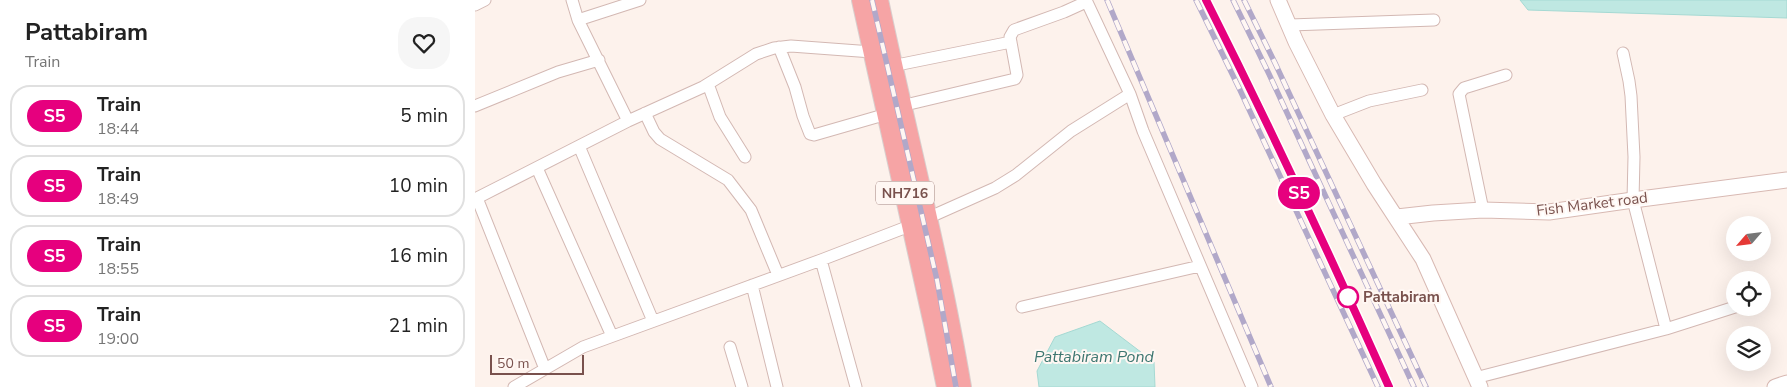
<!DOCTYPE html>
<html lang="en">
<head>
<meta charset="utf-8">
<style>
  :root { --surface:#fff; --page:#f6f6f6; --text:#222; --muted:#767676; --line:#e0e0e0 }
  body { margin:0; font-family:"Nunito Sans",sans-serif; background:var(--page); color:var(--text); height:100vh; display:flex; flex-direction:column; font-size:19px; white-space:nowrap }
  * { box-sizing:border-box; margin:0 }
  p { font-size:16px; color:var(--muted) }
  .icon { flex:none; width:28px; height:28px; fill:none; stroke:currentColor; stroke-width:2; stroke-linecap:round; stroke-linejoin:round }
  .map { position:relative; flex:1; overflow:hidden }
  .sheet { display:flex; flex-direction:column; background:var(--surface); width:475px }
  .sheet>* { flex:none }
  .badge { padding:0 10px; border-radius:16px; font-size:18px; line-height:32px }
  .needle { width:32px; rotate:242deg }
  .tools { position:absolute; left:1251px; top:216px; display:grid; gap:10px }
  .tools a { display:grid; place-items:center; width:45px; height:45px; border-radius:50%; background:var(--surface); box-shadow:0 5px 20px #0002; font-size:25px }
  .scale { position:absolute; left:15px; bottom:12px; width:94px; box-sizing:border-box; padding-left:5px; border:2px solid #79514d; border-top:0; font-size:14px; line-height:18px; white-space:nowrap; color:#79514d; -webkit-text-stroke:4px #fff7f3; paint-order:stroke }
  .map>.badge { position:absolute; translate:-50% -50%; box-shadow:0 0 0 2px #fff }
  .round { display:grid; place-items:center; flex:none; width:52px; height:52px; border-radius:20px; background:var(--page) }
  .headline { display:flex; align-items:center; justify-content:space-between; height:85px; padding:0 25px }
  h1 { font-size:24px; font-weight:700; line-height:38px }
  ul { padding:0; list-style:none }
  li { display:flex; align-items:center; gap:15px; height:62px; margin:0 10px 8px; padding:0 15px; border:2px solid var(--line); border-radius:20px }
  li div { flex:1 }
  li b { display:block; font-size:19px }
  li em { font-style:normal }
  li .badge { min-width:55px; font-weight:700; text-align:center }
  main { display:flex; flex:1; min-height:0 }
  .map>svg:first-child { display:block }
  .water { fill:#bfe8e2; stroke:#a5d9d3 }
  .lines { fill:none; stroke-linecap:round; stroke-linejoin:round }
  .street-casing { stroke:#d3b8b3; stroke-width:13 }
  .secondary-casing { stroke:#d8b9b3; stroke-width:17 }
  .highway-casing { stroke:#d9cecd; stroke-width:22 }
  .street { stroke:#fff; stroke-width:11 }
  .secondary { stroke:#fff; stroke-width:15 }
  .highway { stroke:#f6a4a5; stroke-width:20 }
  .rail-casing { stroke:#b1a8c9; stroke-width:5.5 }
  .rail { stroke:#fff7f3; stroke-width:4; stroke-dasharray:11; stroke-linecap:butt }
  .line-casing { stroke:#fff; stroke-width:11 }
  .line { stroke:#e6007e; stroke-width:8 }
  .stop-dot { fill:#fff; stroke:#e6007e; stroke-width:2.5 }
  .labels { text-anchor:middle; stroke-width:4; stroke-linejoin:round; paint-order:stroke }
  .shield { fill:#fff7f3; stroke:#a1837f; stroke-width:1 }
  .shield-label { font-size:14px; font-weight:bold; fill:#79514d }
  .street-label { font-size:15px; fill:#79514d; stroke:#fff7f3 }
  .stop-label { font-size:15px; font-weight:bold; fill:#79514d; stroke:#fff7f3; text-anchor:start }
  .water-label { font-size:16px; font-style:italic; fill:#3d7670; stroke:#fff7f3 }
</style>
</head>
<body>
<main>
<section class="sheet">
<div class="headline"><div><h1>Pattabiram</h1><p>Train</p></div><a class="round"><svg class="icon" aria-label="heart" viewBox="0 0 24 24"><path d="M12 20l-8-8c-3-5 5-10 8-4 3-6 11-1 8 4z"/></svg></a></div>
<ul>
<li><span class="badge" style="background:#e6007e;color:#fff">S5</span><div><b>Train</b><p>18:44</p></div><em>5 min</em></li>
<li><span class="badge" style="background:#e6007e;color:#fff">S5</span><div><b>Train</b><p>18:49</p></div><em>10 min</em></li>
<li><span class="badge" style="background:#e6007e;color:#fff">S5</span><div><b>Train</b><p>18:55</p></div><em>16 min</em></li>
<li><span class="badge" style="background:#e6007e;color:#fff">S5</span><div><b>Train</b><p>19:00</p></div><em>21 min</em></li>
</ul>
</section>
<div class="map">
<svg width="1312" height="387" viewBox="0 0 1312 387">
  <rect width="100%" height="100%" fill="#fdf2ec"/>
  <path class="water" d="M1045 0H1312V18L1053 10Z
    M625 321 679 362 680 387H564L562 371 580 337Z"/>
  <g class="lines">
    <g class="street-casing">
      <path id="street" d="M97 0 103 20 153 121
        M611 0 655 94 668 131 777 387
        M0 5 10 0
        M103 20 165 0
        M815 25 959 20
        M304 47 320 87 328 116 335 134 339 135 412 114
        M1148 53 1154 81 1156 96 1159 157 1158 200 1191 329
        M417 66 536 42
        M233 84 245 117 270 157
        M0 106 83 72 124 60
        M426 106 540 79 542 75 535 37 539 30 589 12 611 2
        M170 113 179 132 185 139 253 180 276 210 303 275
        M858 115 894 101 947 90
        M104 146 178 321
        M62 168 137 336
        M1008 210 984 94 989 88 1031 75
        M346 260 381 387
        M277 285 302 387
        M547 307 725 266
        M255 347 267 387
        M70 369 2 198 153 121 228 87 281 54 299 48 316 46 397 52
        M1000 378 1191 329 1260 307
        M39 387 108 347 346 260 437 225 520 188 541 175 596 131 655 94"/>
    </g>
    <g class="secondary-casing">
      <path id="secondary" d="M803 0 821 42 858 115 899 184 948 259 1005 387
        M922 217 958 213 1008 210 1074 212 1158 200 1312 180
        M1300 387 1312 383"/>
    </g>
    <g class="highway-casing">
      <path id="highway" d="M387 0 459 324 472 387
        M403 0C430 129 464 257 486 387"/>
    </g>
    <use href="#street" class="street"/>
    <use href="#secondary" class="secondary"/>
    <use href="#highway" class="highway"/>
    <g class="rail-casing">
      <path id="rail" d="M397 0 462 280 481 387
        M632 0 796 387
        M721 0 765 90 903 387
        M731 0C795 128 856 257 914 387
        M758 0 794 74 939 387
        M769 0 800 63 951 387"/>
    </g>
    <use href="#rail" class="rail"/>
  </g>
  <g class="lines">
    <g class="line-casing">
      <path id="line" d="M731 0C795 127 856 257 914 387"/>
    </g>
    <use href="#line" class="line"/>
  </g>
  <circle class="stop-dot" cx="873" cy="297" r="10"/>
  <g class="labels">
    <rect class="shield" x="401" y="181.5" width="58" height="23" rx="4"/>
    <g class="shield-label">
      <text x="430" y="198">NH716</text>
    </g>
    <g class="street-label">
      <text transform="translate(1117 204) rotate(-7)" y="5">Fish Market road</text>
    </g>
    <g class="stop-label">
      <text x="888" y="302">Pattabiram</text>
    </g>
    <g class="water-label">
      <text x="619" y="362">Pattabiram Pond</text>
    </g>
  </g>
</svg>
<div class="tools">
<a><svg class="needle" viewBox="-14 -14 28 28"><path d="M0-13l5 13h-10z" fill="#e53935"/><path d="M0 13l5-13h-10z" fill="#767676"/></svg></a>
<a><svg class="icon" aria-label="locate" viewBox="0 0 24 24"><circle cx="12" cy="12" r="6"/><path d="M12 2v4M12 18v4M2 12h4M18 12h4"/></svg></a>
<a><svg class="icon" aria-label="layers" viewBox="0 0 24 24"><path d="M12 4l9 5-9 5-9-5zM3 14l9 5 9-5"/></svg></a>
</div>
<div class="scale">50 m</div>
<b class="badge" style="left:824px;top:193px;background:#e6007e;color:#fff">S5</b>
</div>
</main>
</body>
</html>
